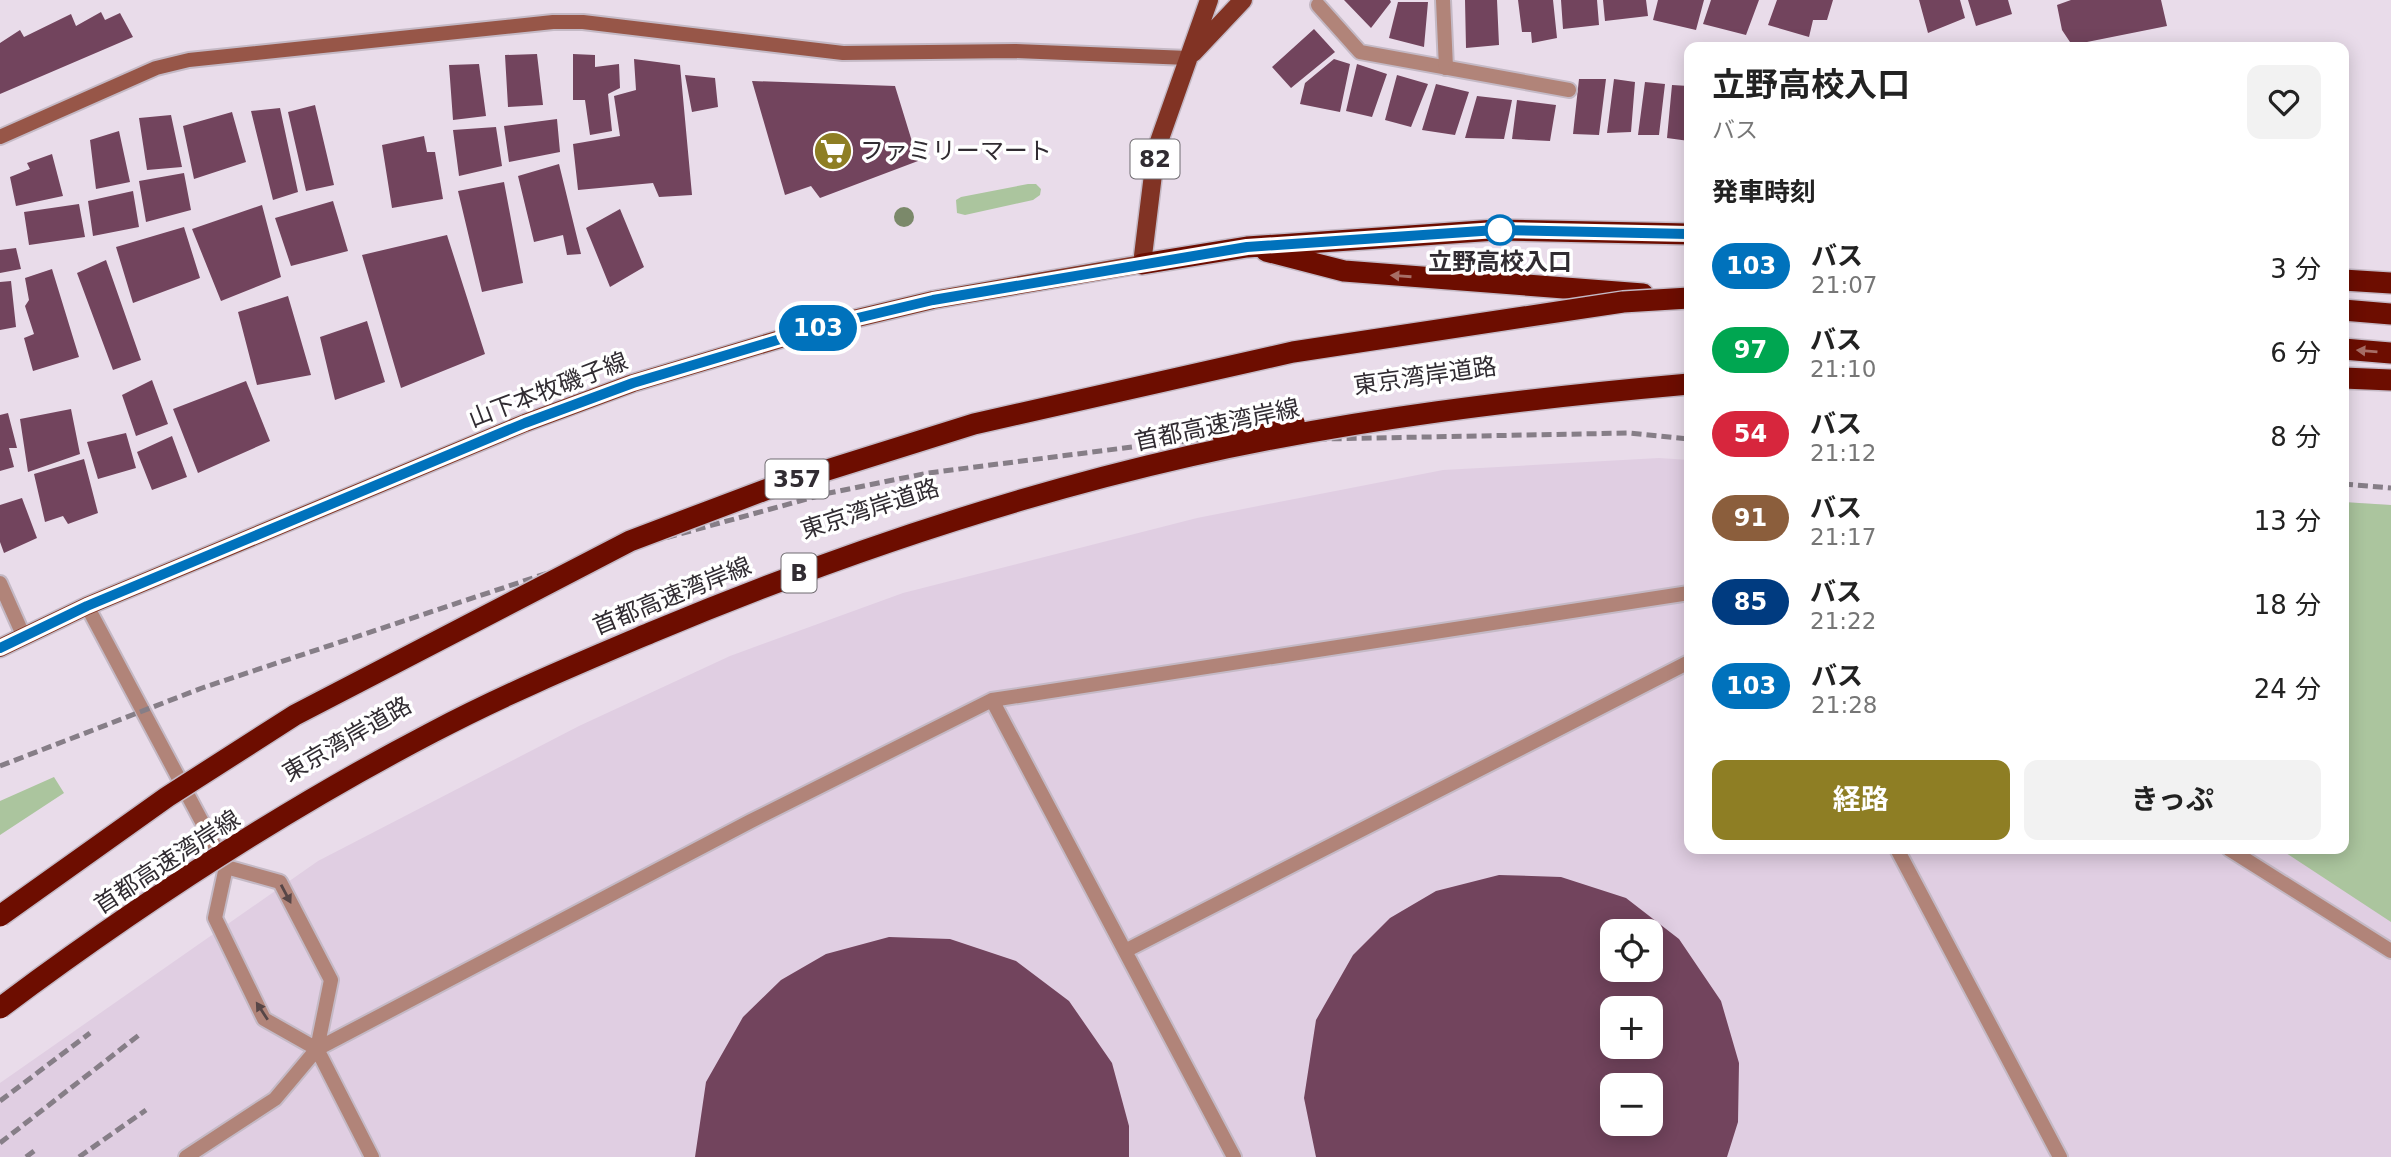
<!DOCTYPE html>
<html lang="ja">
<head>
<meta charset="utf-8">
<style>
  :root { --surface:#fff; --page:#f2f2f2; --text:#222; --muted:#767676; --accent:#8e7e24 }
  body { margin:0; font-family:"DejaVu Sans","Noto Sans JP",sans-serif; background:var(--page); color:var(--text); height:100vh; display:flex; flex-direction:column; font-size:26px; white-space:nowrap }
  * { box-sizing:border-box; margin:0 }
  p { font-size:23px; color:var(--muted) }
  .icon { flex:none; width:38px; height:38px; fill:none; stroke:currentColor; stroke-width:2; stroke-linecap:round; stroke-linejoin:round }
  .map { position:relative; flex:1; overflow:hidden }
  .panel { position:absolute; left:1684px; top:42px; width:665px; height:812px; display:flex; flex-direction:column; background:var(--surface); border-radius:14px; box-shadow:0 4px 18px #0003 }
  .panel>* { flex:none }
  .badge { padding:0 14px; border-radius:23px; font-size:24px; line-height:46px }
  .fabs { position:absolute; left:1600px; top:919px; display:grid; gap:14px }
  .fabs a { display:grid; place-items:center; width:63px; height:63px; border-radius:14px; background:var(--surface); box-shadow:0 4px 18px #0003; font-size:35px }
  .map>.badge { position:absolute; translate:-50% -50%; box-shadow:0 0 0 4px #fff }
  h2 { padding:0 28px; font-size:26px; line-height:63px }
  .round { display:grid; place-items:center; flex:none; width:74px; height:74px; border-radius:14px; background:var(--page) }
  .summary { display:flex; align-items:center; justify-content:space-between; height:119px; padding:0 28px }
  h1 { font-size:33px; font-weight:700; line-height:52px }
  .action { display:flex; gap:14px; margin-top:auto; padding:14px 28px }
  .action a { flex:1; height:80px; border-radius:14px; background:var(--accent); color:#fff; font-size:28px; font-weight:700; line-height:80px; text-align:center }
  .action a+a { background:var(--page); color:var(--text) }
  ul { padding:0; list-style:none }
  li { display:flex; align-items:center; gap:21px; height:84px; padding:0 28px }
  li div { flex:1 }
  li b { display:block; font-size:26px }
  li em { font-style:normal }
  li .badge { min-width:77px; font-weight:700; text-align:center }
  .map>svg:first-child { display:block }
  .built { fill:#e0cee2; fill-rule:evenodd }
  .green { fill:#abc59e }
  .building { fill:#72445d; fill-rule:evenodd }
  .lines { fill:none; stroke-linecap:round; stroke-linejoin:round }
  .lane-casing { stroke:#c4b9c5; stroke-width:18 }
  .street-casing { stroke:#c4b9c5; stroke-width:18 }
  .secondary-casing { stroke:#c4b9c5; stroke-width:18 }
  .primary-casing { stroke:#c4b9c5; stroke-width:21 }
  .highway-casing { stroke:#c4b9c5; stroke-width:24 }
  .lane { stroke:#b18479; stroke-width:14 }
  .street { stroke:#b18479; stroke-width:14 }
  .secondary { stroke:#975648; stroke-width:14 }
  .primary { stroke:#813324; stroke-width:18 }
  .highway { stroke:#6d0d00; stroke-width:21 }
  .rail { stroke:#867e87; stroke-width:5; stroke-dasharray:10 5; stroke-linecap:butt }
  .highway-bridge-casing { stroke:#c4b9c5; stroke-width:24; stroke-linecap:butt }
  .highway-bridge { stroke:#6d0d00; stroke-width:21 }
  .tree { fill:#7b896a }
  .oneway { fill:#a76e66 }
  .oneway2 { fill:#574647 }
  .line-casing { stroke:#fff; stroke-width:16 }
  .line { stroke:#0072bc; stroke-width:10 }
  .stop-dot { fill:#fff; stroke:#0072bc; stroke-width:3.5 }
  .labels { text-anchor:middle; stroke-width:7; stroke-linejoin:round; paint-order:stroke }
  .shield { fill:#fff; stroke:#6f6b70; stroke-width:2 }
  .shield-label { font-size:23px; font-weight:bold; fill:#312c32 }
  .poi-label { font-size:24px; fill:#312c32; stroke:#fff; text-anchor:start }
  .stop-label { font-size:24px; font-weight:bold; fill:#312c32; stroke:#fff }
  .street-label { font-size:24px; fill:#312c32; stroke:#fff }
</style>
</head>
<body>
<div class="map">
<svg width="2391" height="1157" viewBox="0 0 2391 1157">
  <rect width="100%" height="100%" fill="#e9dcea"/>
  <path class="built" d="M1659 458 1689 460V849H2343V502L2391 505V1157H0V1083L318 861 579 726 730 656 903 593 1197 518 1443 470ZM1612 931H1650V970H1612ZM1612 1008H1650V1046H1612ZM1612 1085H1650V1124H1612Z"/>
  <path class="green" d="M1028 184H1036L1041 189 1040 195 1033 200 965 215 957 213 956 200 961 197Z
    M2343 502 2391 505V922L2280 849H2343Z
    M54 777 64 793 0 835V801Z"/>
  <path class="building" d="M1344 0H1390L1391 2 1371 28Z
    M1465 0H1497L1499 45 1466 48Z
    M1518 0H1553L1557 38 1532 43 1531 32H1522Z
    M1561 0H1597L1599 25 1563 29Z
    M1603 0H1646L1648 16 1605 21Z
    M1658 0H1704L1696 30 1653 20Z
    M1711 0H1759L1746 35 1703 24Z
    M1777 0H1833L1827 20H1813L1809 37 1768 25Z
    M1919 0H1960L1965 18 1928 33Z
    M1968 0H2008L2012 14 1976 26Z
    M2071 0H2161L2167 26 2072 45 2062 30 2057 5Z
    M1398 2H1428L1424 47 1389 38Z
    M101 12 105 20 120 13 133 37 0 94V43L20 30 24 37 71 14 76 26Z
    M1314 29 1335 52 1291 88 1272 67Z
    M537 54 543 105 508 107 505 55Z
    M573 54 595 55V67L619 64 620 88 608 94 612 131 590 135 585 100H573Z
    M634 59 680 65 692 195 659 197 653 183 578 190 573 144 620 136 614 96 636 90Z
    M1334 59 1350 64 1340 112 1300 104 1305 83Z
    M479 64 486 116 453 120 449 65Z
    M1357 64 1387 74 1372 117 1346 111Z
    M685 75 715 78 718 107 692 112Z
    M1397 75 1428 84 1411 127 1385 120Z
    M1579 79H1606L1599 135 1573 134Z
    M1614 79 1635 82 1631 132 1607 133Z
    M752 81 895 86 918 161 820 198 811 186 785 195Z
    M1645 82 1665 84 1659 135H1638Z
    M1436 84 1469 92 1455 135 1422 130Z
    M1672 85 1689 86V141L1667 138Z
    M1477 96 1512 100 1504 139 1465 138Z
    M1517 100 1556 105 1550 141 1512 139Z
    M315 105 334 185 306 191 288 112Z
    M280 108 298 192 273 200 251 111Z
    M232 112 246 162 194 179 183 126Z
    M171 115 182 167 147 170 139 118Z
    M557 119 560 152 509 162 504 126Z
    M496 127 502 166 459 176 453 130Z
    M119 131 130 182 96 189 90 140Z
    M424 136 427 152H435L443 199 392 208 382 145Z
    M52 154 63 196 16 206 10 177 30 169 27 163Z
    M559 164 581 254 567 255 563 235 534 242 518 176Z
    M184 173 191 210 146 222 139 181Z
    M504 182 523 283 482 292 458 191Z
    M133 191 139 227 93 236 88 201Z
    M333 201 348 251 291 266 275 218Z
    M79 204 85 237 29 245 24 212Z
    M262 205 281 277 221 301 192 229Z
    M620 209 644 267 610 287 586 228Z
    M184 227 200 278 133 303 116 247Z
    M447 235 485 354 401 388 362 255Z
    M16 248 21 269 0 273V250Z
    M106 260 141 360 113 370 77 273Z
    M52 269 79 357 33 371 24 338 34 334 25 306 29 300 25 278Z
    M11 281 16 327 0 330V282Z
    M288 296 311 375 257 385 238 312Z
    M367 321 385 382 335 400 320 337Z
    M152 380 168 424 136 436 122 395Z
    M246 381 270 441 198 473 173 409Z
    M71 409 80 454 28 472 20 419Z
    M8 413 17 448H9L14 467 0 471V415Z
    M126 433 136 468 98 479 87 442Z
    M172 436 187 477 152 490 137 452Z
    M84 459 98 513 68 524 63 516 45 522 34 474Z
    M22 498 37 538 4 553 0 542V505Z
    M1499 875 1561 877 1626 898 1679 939 1721 1001 1739 1063 1738 1122 1727 1157H1316L1304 1098 1316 1020 1353 955 1390 918 1436 891ZM1612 931H1650V970H1612ZM1612 1008H1650V1046H1612ZM1612 1085H1650V1124H1612Z
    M889 937 950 939 1016 961 1069 1001 1112 1063 1129 1126V1157H695L706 1082 743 1017 781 980 826 954Z"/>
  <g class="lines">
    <g class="lane-casing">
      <path id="lane" d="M1318 5 1360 52 1569 90
        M0 583 24 637
        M87 606 226 867 215 918 264 1019 317 1049 372 1157
        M992 700 1234 1157
        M1897 849 2060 1157
        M2229 849 2391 951
        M226 867 280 882 331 980 317 1049
        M1125 951 1689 662
        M186 1157 275 1099 317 1049 751 821 992 700 1689 593"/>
    </g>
    <g class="street-casing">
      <path id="street" d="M1443 0 1446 68"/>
    </g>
    <g class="secondary-casing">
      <path id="secondary" d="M0 137 156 68 189 60 553 22H583L843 53 1015 51 1188 58"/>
    </g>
    <g class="primary-casing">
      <path id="primary" d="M1193 53 1243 0
        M0 648 87 606 525 423 633 383 824 326 933 300 1142 264 1156 150 1209 0"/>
    </g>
    <g class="highway-casing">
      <path id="highway" d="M1266 251 1344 271 1643 294
        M1142 264 1247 247 1496 230 1689 234
        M2343 280 2391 283
        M2343 310 2391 314
        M2343 349 2391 353
        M2343 378 2391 380"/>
    </g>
    <use href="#lane" class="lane"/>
    <use href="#street" class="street"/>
    <use href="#secondary" class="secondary"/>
    <use href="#primary" class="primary"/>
    <use href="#highway" class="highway"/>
    <path class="rail" d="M2343 484 2391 488
      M0 766 202 688 596 557 829 493 928 473 1171 442 1629 433 1689 439
      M0 1101 90 1033
      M0 1143 139 1035
      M26 1157 34 1151
      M79 1157 146 1110"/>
    <g class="highway-bridge-casing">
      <path id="highway-bridge" d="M1223 436 1294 422
        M0 916 167 797 295 715 630 541 773 487 974 424 1293 352 1623 302 1689 298
        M0 1008C134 908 285 809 433 732 503 695 577 664 650 633 824 560 1005 498 1190 456 1354 419 1521 399 1689 384"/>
    </g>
    <use href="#highway-bridge" class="highway-bridge"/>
  </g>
  <circle class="tree" cx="904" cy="217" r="10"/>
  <defs><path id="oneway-solid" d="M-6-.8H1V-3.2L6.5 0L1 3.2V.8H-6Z" transform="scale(1.75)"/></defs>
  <g class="oneway">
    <use href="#oneway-solid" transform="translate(1401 276) rotate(-176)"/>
    <use href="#oneway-solid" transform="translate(2367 351) rotate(-175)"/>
  </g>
  <g class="oneway2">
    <use href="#oneway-solid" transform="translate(286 894) rotate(62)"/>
    <use href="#oneway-solid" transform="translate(262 1011) rotate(-123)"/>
  </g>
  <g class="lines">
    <g class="line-casing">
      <path id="line" d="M0 648 87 606 525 423 633 383 824 326 933 300 1247 247 1496 230 1689 234"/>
    </g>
    <use href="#line" class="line"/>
  </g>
  <defs>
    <g id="supermarket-disc" transform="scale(2.0125)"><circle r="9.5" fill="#8e7e24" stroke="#fff"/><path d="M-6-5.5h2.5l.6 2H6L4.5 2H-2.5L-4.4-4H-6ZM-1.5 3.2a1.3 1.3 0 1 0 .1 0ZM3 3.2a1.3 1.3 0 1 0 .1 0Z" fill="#fff"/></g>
  </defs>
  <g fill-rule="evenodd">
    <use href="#supermarket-disc" x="833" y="151"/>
  </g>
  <circle class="stop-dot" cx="1500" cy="230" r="14"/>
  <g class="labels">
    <g class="shield">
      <rect x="1130.5" y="139.5" width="49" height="39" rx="5"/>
      <rect x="765.5" y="459.5" width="63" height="39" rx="5"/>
      <rect x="781.5" y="553.5" width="35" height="39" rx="5"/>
    </g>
    <g class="shield-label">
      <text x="1155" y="167">82</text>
      <text x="797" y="487">357</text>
      <text x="799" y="581">B</text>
    </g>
    <g class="poi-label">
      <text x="860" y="159">ファミリーマート</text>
    </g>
    <g class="stop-label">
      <text x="1500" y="270">立野高校入口</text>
    </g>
    <g class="street-label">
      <text transform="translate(1425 376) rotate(-8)" y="8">東京湾岸道路</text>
      <text transform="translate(548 390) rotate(-21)" y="8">山下本牧磯子線</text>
      <text transform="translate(1217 425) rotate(-12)" y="8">首都高速湾岸線</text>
      <text transform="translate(870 509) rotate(-18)" y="8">東京湾岸道路</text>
      <text transform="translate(672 596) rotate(-22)" y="8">首都高速湾岸線</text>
      <text transform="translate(347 739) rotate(-30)" y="8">東京湾岸道路</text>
      <text transform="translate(167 862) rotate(-33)" y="8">首都高速湾岸線</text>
    </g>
  </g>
</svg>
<div class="fabs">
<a><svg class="icon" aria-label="locate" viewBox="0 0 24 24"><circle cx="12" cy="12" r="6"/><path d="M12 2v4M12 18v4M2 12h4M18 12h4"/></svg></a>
<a>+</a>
<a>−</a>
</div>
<b class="badge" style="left:818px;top:328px;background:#0072bc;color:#fff">103</b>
<section class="panel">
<div class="summary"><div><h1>立野高校入口</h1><p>バス</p></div><a class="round"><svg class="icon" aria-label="heart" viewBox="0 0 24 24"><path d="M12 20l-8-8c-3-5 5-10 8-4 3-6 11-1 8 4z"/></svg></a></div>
<h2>発車時刻</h2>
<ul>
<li><span class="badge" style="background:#0072bc;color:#fff">103</span><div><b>バス</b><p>21:07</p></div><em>3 分</em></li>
<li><span class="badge" style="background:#00a651;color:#fff">97</span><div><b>バス</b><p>21:10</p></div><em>6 分</em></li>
<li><span class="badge" style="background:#d7263d;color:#fff">54</span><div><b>バス</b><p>21:12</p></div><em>8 分</em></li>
<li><span class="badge" style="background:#8b5e3c;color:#fff">91</span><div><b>バス</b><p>21:17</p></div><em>13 分</em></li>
<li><span class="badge" style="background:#003b80;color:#fff">85</span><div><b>バス</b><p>21:22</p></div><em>18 分</em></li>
<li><span class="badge" style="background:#0072bc;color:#fff">103</span><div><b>バス</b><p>21:28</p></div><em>24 分</em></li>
</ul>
<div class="action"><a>経路</a><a>きっぷ</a></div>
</section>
</div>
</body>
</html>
